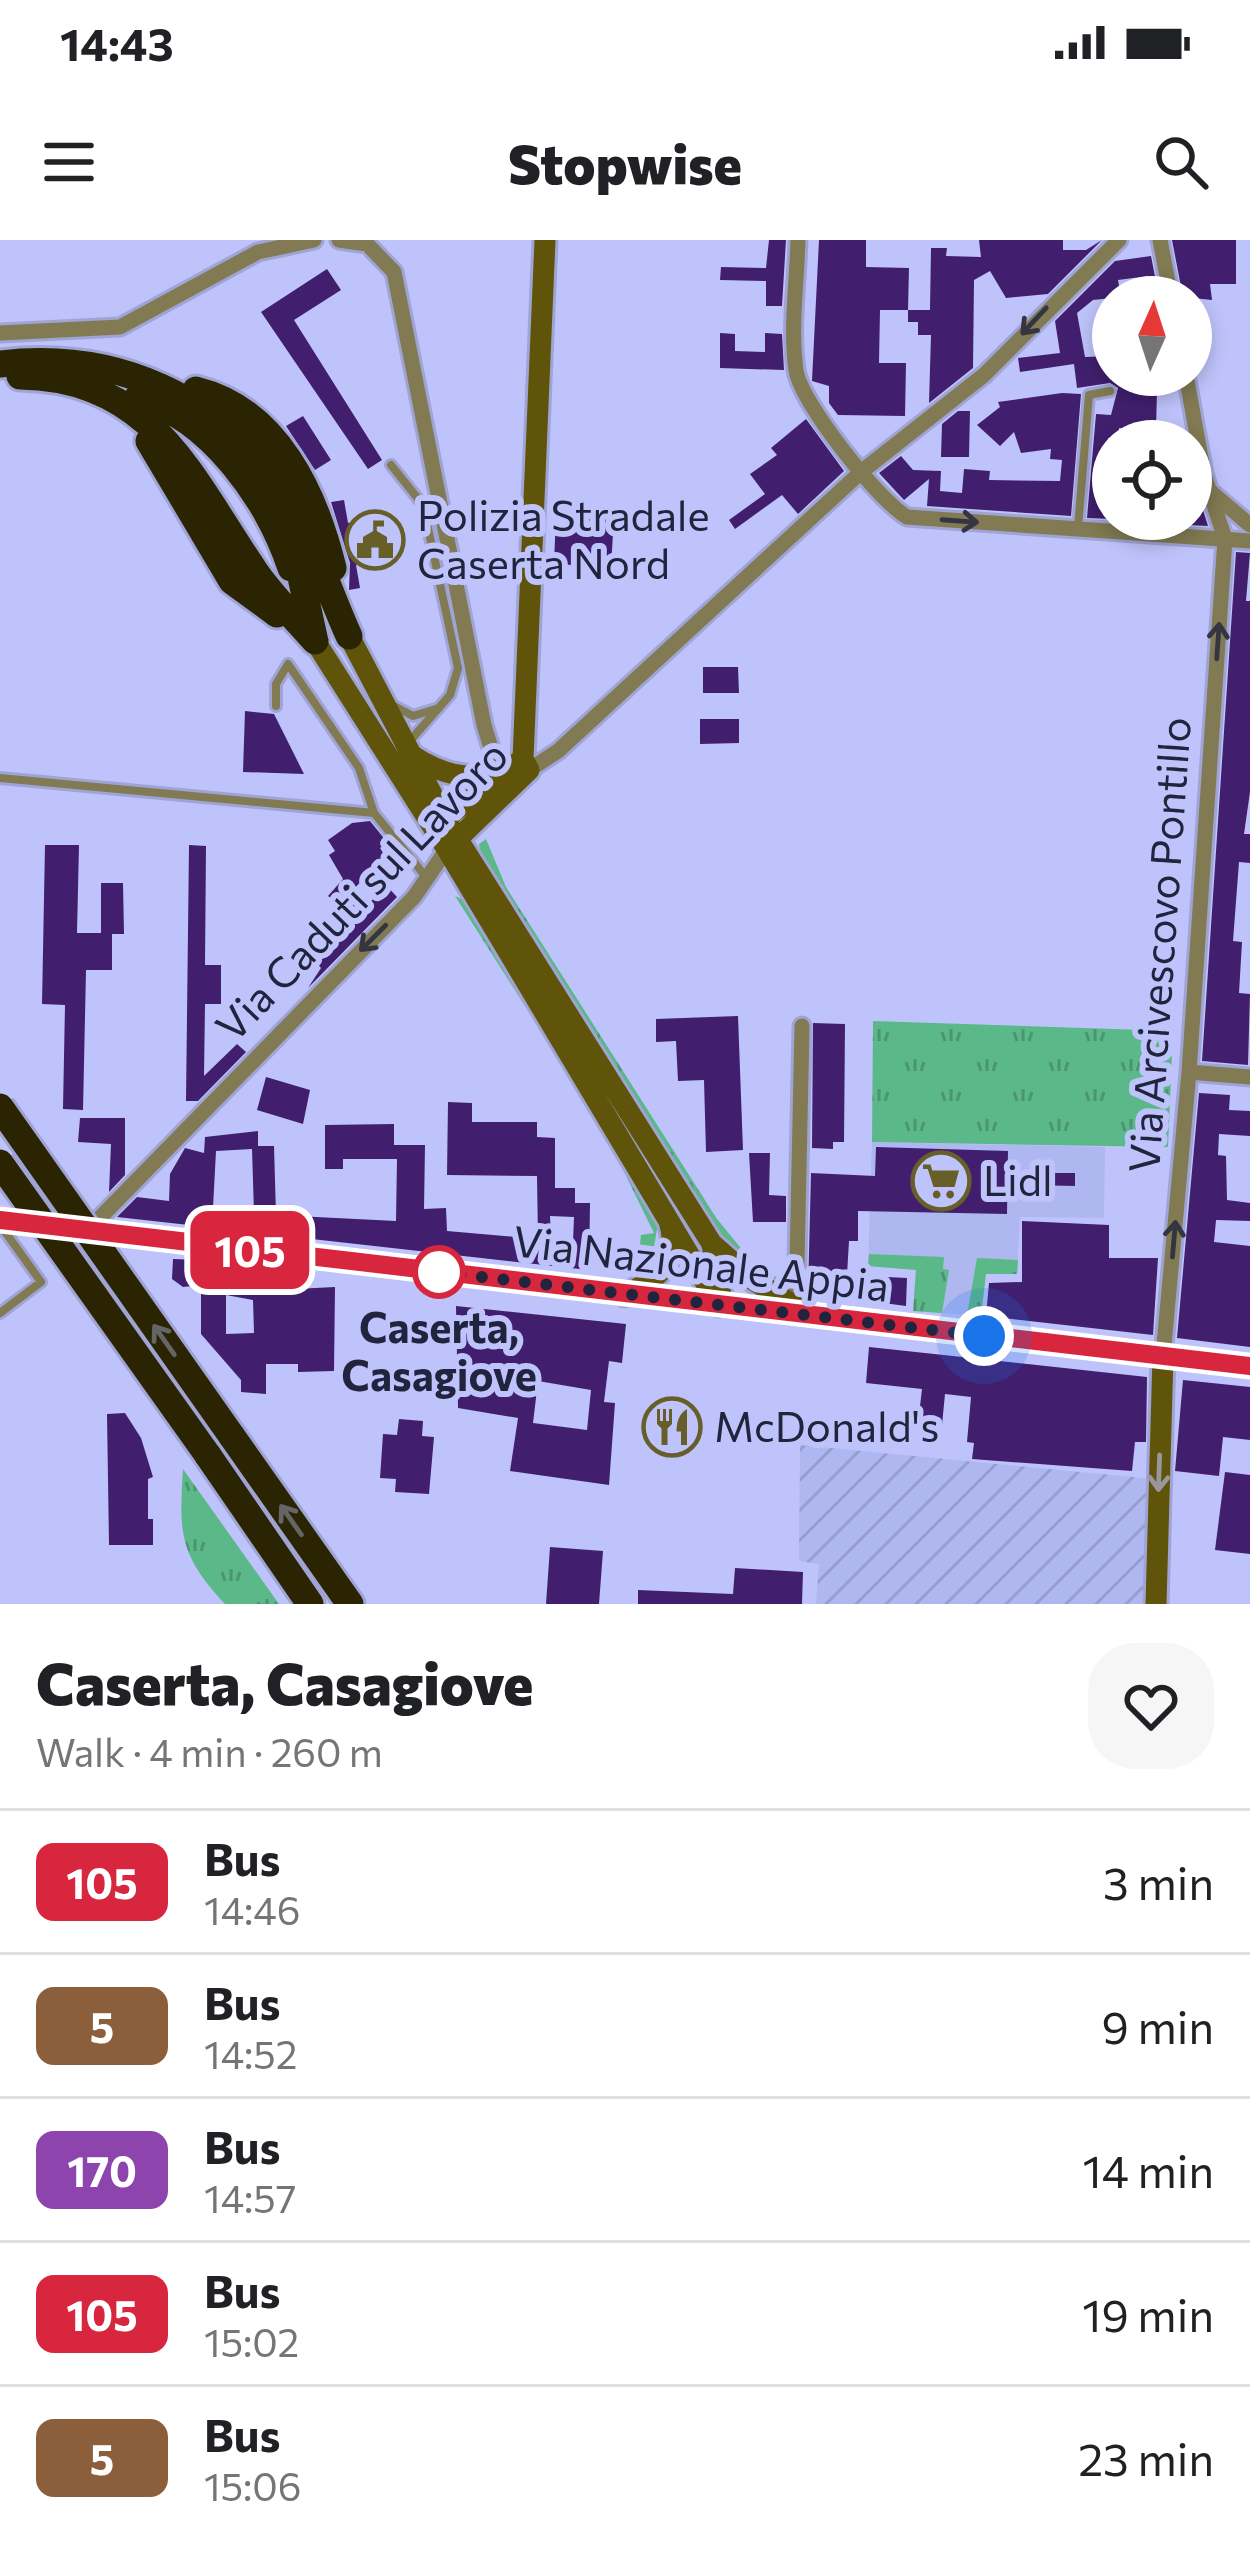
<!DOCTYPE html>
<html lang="en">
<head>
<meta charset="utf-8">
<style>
  :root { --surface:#fff; --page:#f6f6f6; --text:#202124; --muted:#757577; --line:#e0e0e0 }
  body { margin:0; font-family:Commissioner,sans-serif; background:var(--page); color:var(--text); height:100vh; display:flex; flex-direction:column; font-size:45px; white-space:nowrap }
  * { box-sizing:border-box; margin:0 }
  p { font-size:39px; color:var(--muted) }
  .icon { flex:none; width:66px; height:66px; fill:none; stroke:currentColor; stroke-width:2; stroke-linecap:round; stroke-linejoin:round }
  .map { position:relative; height:1364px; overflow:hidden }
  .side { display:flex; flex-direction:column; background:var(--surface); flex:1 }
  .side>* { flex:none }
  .badge { padding:0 24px; border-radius:18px; font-size:42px; line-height:78px }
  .needle { width:78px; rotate:3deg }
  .tools { position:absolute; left:1092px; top:36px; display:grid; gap:24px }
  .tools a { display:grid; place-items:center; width:120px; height:120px; border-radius:50%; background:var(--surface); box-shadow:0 6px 18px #0003; font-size:60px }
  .you { position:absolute; width:60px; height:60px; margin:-30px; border:9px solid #fff; border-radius:50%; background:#1a73e8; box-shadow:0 0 0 18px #1a73e833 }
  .map>.badge { position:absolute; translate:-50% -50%; box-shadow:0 0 0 6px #fff }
  .round { display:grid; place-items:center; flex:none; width:126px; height:126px; border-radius:48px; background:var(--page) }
  .headline { display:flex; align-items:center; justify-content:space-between; height:204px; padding:0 36px }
  h1 { font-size:57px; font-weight:800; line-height:90px }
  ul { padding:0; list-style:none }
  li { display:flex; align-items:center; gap:36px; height:144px; padding:0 36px; border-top:3px solid var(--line) }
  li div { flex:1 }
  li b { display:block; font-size:45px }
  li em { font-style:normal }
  li .badge { min-width:132px; font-weight:700; text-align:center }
  .status { display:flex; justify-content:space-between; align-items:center; height:84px; padding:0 60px; background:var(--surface); direction:ltr }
  .status svg { height:33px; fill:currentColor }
  header { display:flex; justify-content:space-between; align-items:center; height:156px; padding:0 36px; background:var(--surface); font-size:54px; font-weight:800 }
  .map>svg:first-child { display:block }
  .built { fill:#afb7f1 }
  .industrial { fill:url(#industrial-furrows) }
  .grass { fill:url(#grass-tufts) }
  .building { fill:#411f6e; fill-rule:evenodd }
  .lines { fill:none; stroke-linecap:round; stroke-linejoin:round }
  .lane-casing { stroke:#9fa4d5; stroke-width:14 }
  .street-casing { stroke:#9fa4d5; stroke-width:21 }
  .secondary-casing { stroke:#9fa4d5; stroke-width:27 }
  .highway-casing { stroke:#9fa4d5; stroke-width:33 }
  .lane { stroke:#817a52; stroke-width:8 }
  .street { stroke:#817a52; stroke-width:15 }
  .secondary { stroke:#60540b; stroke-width:21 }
  .highway { stroke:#2a2402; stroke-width:27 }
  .highway-bridge-casing { stroke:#9fa4d5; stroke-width:33; stroke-linecap:butt }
  .highway-bridge { stroke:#2a2402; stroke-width:27 }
  .oneway { stroke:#353542 }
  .oneway2 { stroke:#656466 }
  .oneway3 { stroke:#98979b }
  .line-casing { stroke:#fff; stroke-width:27 }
  .line { stroke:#d7263d; stroke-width:18 }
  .walk { stroke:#22243e; stroke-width:12; stroke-dasharray:0 21.6 }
  .stop-dot { fill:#fff; stroke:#d7263d; stroke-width:6 }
  .labels { text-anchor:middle; stroke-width:12; stroke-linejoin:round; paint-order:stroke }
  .poi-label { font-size:42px; fill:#22243e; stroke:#bec4fb; text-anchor:start }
  .street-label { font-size:42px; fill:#22243e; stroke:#bec4fb }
  .stop-label { font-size:42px; font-weight:bold; fill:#22243e; stroke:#bec4fb }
</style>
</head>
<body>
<div class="status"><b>14:43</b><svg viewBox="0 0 49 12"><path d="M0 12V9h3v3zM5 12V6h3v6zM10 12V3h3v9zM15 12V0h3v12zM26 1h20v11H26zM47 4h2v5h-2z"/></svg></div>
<header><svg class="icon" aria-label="menu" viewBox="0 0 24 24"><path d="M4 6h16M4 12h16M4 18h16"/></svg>Stopwise<svg class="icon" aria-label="search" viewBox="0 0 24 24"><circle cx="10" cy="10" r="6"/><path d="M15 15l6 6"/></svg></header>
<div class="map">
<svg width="1250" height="1364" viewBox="0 0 1250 1364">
  <defs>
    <pattern id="industrial-furrows" width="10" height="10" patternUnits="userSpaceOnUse" patternTransform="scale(3)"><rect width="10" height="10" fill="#afb7f1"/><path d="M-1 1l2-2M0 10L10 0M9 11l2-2" fill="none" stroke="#969dd0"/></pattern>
    <pattern id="grass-tufts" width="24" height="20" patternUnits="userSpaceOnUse" patternTransform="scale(3)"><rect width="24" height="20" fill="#5bb888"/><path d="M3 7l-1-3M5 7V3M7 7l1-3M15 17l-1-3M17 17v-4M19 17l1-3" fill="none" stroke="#4b9571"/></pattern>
  </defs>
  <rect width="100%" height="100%" fill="#bec4fb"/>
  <path class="built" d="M872 902 1105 907 1104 978 1020 977 1017 1034 986 1033 981 1076 913 1071 916 1030 868 1026Z"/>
  <path class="industrial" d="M800 1205 1153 1239 1147 1364H816L819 1324 799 1321Z"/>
  <path class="grass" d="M486 599 506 647 717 979 762 1034 783 1038 788 1051 759 1038 717 996 482 627 479 604Z
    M455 656 468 662 659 977 652 1020 636 1038 641 995 654 993 602 887Z
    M873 781 1173 791 1168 907 872 902Z
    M869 1014 944 1017 943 1029 949 1030 942 1073 913 1071 916 1030 868 1026Z
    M977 1018 1018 1020 1017 1034H986L981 1076 967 1075Z
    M183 1229 279 1364H225C179 1315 179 1293 183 1229Z"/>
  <path class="building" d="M769 0H786L782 66H766V41L720 40 721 27 766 28Z
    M819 0H866V27L909 28 908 70H880L879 123H906L905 176 838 175 829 163V146L812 141Z
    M979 0H1063V10H1086L1102 0 1048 54 1006 58 990 31 974 40 973 128 929 163 931 95H918V82H908V70H930L931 8H947L946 16 981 17Z
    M1172 0H1236V44H1210L1212 60 1183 57Z
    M1151 16 1159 57H1151L1148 36 1118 40 1121 57 1093 60 1077 73 1085 117 1113 116V135H1174L1176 147 1157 150 1156 189 1119 188V198H1108L1101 253 1113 254V279L1087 278 1096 174 1111 175 1118 148 1110 143 1077 148 1074 124 1020 132 1018 118 1060 113 1055 81 1115 21Z
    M327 29 341 50 294 80 382 220 368 229 261 72Z
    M720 93 735 94V111L765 112V93L782 94 784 130 720 128Z
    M1062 153 1081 154 1071 276 927 266 929 239 904 260 879 233 901 216 913 230 941 231 940 251 962 253 964 229 990 231 989 240 1060 241 1062 220 1050 219 1051 209 1021 213 1014 192 1000 206 977 185 1000 167 998 162Z
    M958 171H970L969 217H941L942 184Z
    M303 176 331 220 315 230 286 186Z
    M806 179 844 231 798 274 782 255 735 289 729 280 765 254 750 234 777 215 771 208Z
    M1192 232 1193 238 1208 286 1188 285Z
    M344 260 348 283 373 279 380 321 356 325 360 348 349 350 350 323 331 262Z
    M556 274 614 277 611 327 554 324Z
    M1236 312 1250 313 1246 361H1250V552L1244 594H1250V623L1239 622 1233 701 1242 702 1239 753 1250 754 1248 825 1202 821Z
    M703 427H738L739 453H703Z
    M245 471 274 474 304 534 243 532Z
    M700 479H739V503L700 504Z
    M370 581 387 602 380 608 385 616 352 651 367 665 387 646 397 657 308 748 321 728 314 720 322 712 313 701 343 667 328 656 343 639 329 615 335 611 328 600 352 583Z
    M45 605H79L77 693H101V643H123L124 694H112V730H86L83 870 63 869 65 765 42 764Z
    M189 605 206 606 205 725H221V764H205L204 836 237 804 246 812 198 861H186Z
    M738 776 743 910 706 912 704 840 678 841 676 801 656 802V779Z
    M813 783 845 784 844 902H833V909L812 908Z
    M266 837 310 850 303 884 257 870Z
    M1199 853 1230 855 1229 870 1250 871V896L1219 894 1218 915 1226 916 1227 960 1250 963V981L1216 980 1214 1002 1250 1006V1107L1177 1098Z
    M448 862 472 863V882H537V897L555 898V948H575V963H590L589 1030 117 977 137 957 169 961 170 934 185 908 204 913 205 897 258 891V906H274L276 975 396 981 397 919H343V929H325V885L394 884V905H425L424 969 446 968 447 991 538 999 537 936 447 935ZM252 909 254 973 213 968 216 911ZM550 976 574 977 573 1002 551 1000Z
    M80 878H125V935L109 952 111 904 78 902Z
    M876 907 1008 911 1007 974 858 971V1001H849L847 1035 907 1038 906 1066 808 1053 811 933 875 936Z
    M749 913H770L769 955 786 956V982H753Z
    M1029 933H1075V946L1028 945Z
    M1022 981 1109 985V1018H1158L1153 1095 986 1076 989 1043 1022 1042Z
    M173 1019 202 1020 201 1028 294 1038 295 1049 335 1047 334 1131 298 1132V1124H266V1154L241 1152V1140L201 1094V1045L183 1047 172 1039ZM226 1055 253 1060 254 1093 226 1094Z
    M456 1066 626 1084 622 1123 609 1121 604 1162 615 1163 609 1245 510 1231 518 1178 458 1168ZM538 1141 591 1150 587 1190 533 1183Z
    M869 1107 1147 1137 1146 1202H1135L1132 1231 972 1219 974 1203 967 1202 971 1157 945 1154 942 1185 918 1183 922 1149 866 1143Z
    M1183 1140 1250 1147V1200L1223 1197 1219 1236 1175 1231Z
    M663 1158 687 1160 681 1216 657 1214Z
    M125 1173 141 1198 153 1237 148 1239V1279H153V1305H109L107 1174Z
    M399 1179 423 1181 422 1196 434 1197 429 1254 395 1252 396 1239 380 1238 383 1194 397 1195Z
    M1225 1232 1250 1235V1314L1215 1310Z
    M550 1307 603 1311 599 1364H546Z
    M735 1328 803 1332 802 1364H638V1350L733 1354Z"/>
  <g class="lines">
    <g class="lane-casing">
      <path id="lane" d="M391 225 423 265 458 428 450 455 408 503
        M1078 287 1089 155 1110 151
        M392 465 413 476 439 468
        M276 466V444L288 424 359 528 374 573
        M0 538 374 573 426 637
        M0 1073 41 1042 1 986"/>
    </g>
    <g class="street-casing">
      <path id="street" d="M339 0 367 4 394 32 484 485 498 531
        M798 0C797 42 790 89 796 130 800 162 879 261 907 277L1250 301
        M1160 0 1171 57
        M0 93 120 87 258 12 314 0
        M1211 252 1250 285
        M529 530 558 511 861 232 984 135 1119 0
        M1189 832 1250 837
        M88 990 414 657 447 609
        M796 1071 802 786
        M1163 1116 1189 832 1225 299 1204 234 1186 135"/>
    </g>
    <g class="secondary-casing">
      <path id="secondary" d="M349 396 445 579 712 1004 721 1055
        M315 401 447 609 719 1065
        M413 516C448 539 487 545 523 519
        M437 585 503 534
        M448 608 529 530 523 519 545 0
        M0 980 1250 1126
        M712 1004 753 1040 803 1071
        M625 1055C659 1038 681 1022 669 981
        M1156 1364 1163 1116"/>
    </g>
    <g class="highway-casing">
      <path id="highway" d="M0 124C115 110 219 156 284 254 312 296 328 350 349 396
        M20 136C153 138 190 236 255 331 272 356 295 378 315 401
        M196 150C277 170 315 254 333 328
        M138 157C211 178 268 259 291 328
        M149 201 232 341 277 374
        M294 305 314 397
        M231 1195 350 1364
        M207 1214 310 1364"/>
    </g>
    <use href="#lane" class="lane"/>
    <use href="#street" class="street"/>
    <use href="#secondary" class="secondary"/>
    <use href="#highway" class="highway"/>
    <g class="highway-bridge-casing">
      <path id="highway-bridge" d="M0 867 231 1195
        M0 923 207 1214"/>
    </g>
    <use href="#highway-bridge" class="highway-bridge"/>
  </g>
  <defs><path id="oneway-shaft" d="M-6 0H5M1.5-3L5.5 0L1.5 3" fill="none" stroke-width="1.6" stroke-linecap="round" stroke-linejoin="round" transform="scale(3)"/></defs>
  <g class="oneway">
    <use href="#oneway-shaft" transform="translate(1034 81) rotate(133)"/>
    <use href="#oneway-shaft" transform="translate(960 281) rotate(4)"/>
    <use href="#oneway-shaft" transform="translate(1218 401) rotate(-86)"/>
    <use href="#oneway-shaft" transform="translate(373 698) rotate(135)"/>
    <use href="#oneway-shaft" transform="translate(1174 999) rotate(-85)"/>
  </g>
  <g class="oneway2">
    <use href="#oneway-shaft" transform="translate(164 1100) rotate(-125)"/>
    <use href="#oneway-shaft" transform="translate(291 1280) rotate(-125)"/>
  </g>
  <use class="oneway3" href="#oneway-shaft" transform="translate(1159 1233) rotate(92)"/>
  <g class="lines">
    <g class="line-casing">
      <path id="line" d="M0 980 1250 1126"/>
    </g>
    <use href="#line" class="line"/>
    <path class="walk" d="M439 1032 984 1096"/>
  </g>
  <defs>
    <g id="civic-ring" transform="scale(3)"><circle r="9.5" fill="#bec4fb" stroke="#675e2a" stroke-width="1.5"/><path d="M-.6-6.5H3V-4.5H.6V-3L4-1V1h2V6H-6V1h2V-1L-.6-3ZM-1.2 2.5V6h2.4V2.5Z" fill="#675e2a"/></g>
    <g id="supermarket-ring" transform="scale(3)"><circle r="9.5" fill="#bec4fb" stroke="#675e2a" stroke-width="1.5"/><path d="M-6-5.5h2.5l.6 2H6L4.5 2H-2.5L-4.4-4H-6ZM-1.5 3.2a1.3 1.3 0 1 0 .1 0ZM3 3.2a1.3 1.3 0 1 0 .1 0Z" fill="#675e2a"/></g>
    <g id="restaurant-ring" transform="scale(3)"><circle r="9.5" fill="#bec4fb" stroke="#675e2a" stroke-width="1.5"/><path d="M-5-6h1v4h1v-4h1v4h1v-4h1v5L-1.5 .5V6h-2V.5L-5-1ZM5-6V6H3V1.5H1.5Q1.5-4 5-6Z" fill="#675e2a"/></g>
  </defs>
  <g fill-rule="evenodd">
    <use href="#civic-ring" x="375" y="300"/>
    <use href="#supermarket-ring" x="941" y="941"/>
    <use href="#restaurant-ring" x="672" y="1187"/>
  </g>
  <circle class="stop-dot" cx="439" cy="1032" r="24"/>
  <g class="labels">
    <g class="poi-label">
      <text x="417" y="291">Polizia Stradale<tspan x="417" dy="48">Caserta Nord</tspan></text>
      <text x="983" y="956">Lidl</text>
      <text x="714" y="1202">McDonald's</text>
    </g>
    <g class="street-label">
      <text transform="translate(362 651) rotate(-46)" y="15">Via Caduti sul Lavoro</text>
      <text transform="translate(1160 705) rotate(-86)" y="15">Via Arcivescovo Pontillo</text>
      <text transform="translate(701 1024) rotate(7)" y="15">Via Nazionale Appia</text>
    </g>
    <g class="stop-label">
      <text x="439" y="1103">Caserta,<tspan x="439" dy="48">Casagiove</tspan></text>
    </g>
  </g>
</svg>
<div class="tools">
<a><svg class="needle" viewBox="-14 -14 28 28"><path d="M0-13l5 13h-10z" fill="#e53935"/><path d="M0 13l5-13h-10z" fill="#757577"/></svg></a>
<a><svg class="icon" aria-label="locate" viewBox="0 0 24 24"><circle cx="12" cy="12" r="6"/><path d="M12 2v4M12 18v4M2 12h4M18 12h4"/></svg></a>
</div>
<div class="you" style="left:984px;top:1096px"></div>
<b class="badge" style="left:250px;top:1010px;background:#d7263d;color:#fff">105</b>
</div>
<section class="side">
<div class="headline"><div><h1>Caserta, Casagiove</h1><p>Walk · 4 min · 260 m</p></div><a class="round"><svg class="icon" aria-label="heart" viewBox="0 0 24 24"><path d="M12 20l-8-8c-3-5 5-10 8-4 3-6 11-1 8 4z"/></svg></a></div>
<ul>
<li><span class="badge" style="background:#d7263d;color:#fff">105</span><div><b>Bus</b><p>14:46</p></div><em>3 min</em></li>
<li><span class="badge" style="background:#8b5e3c;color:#fff">5</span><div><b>Bus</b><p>14:52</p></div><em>9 min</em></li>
<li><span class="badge" style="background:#8e44ad;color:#fff">170</span><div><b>Bus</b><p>14:57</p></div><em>14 min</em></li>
<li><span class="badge" style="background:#d7263d;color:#fff">105</span><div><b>Bus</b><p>15:02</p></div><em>19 min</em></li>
<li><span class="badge" style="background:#8b5e3c;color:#fff">5</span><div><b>Bus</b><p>15:06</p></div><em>23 min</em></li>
</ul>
</section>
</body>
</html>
